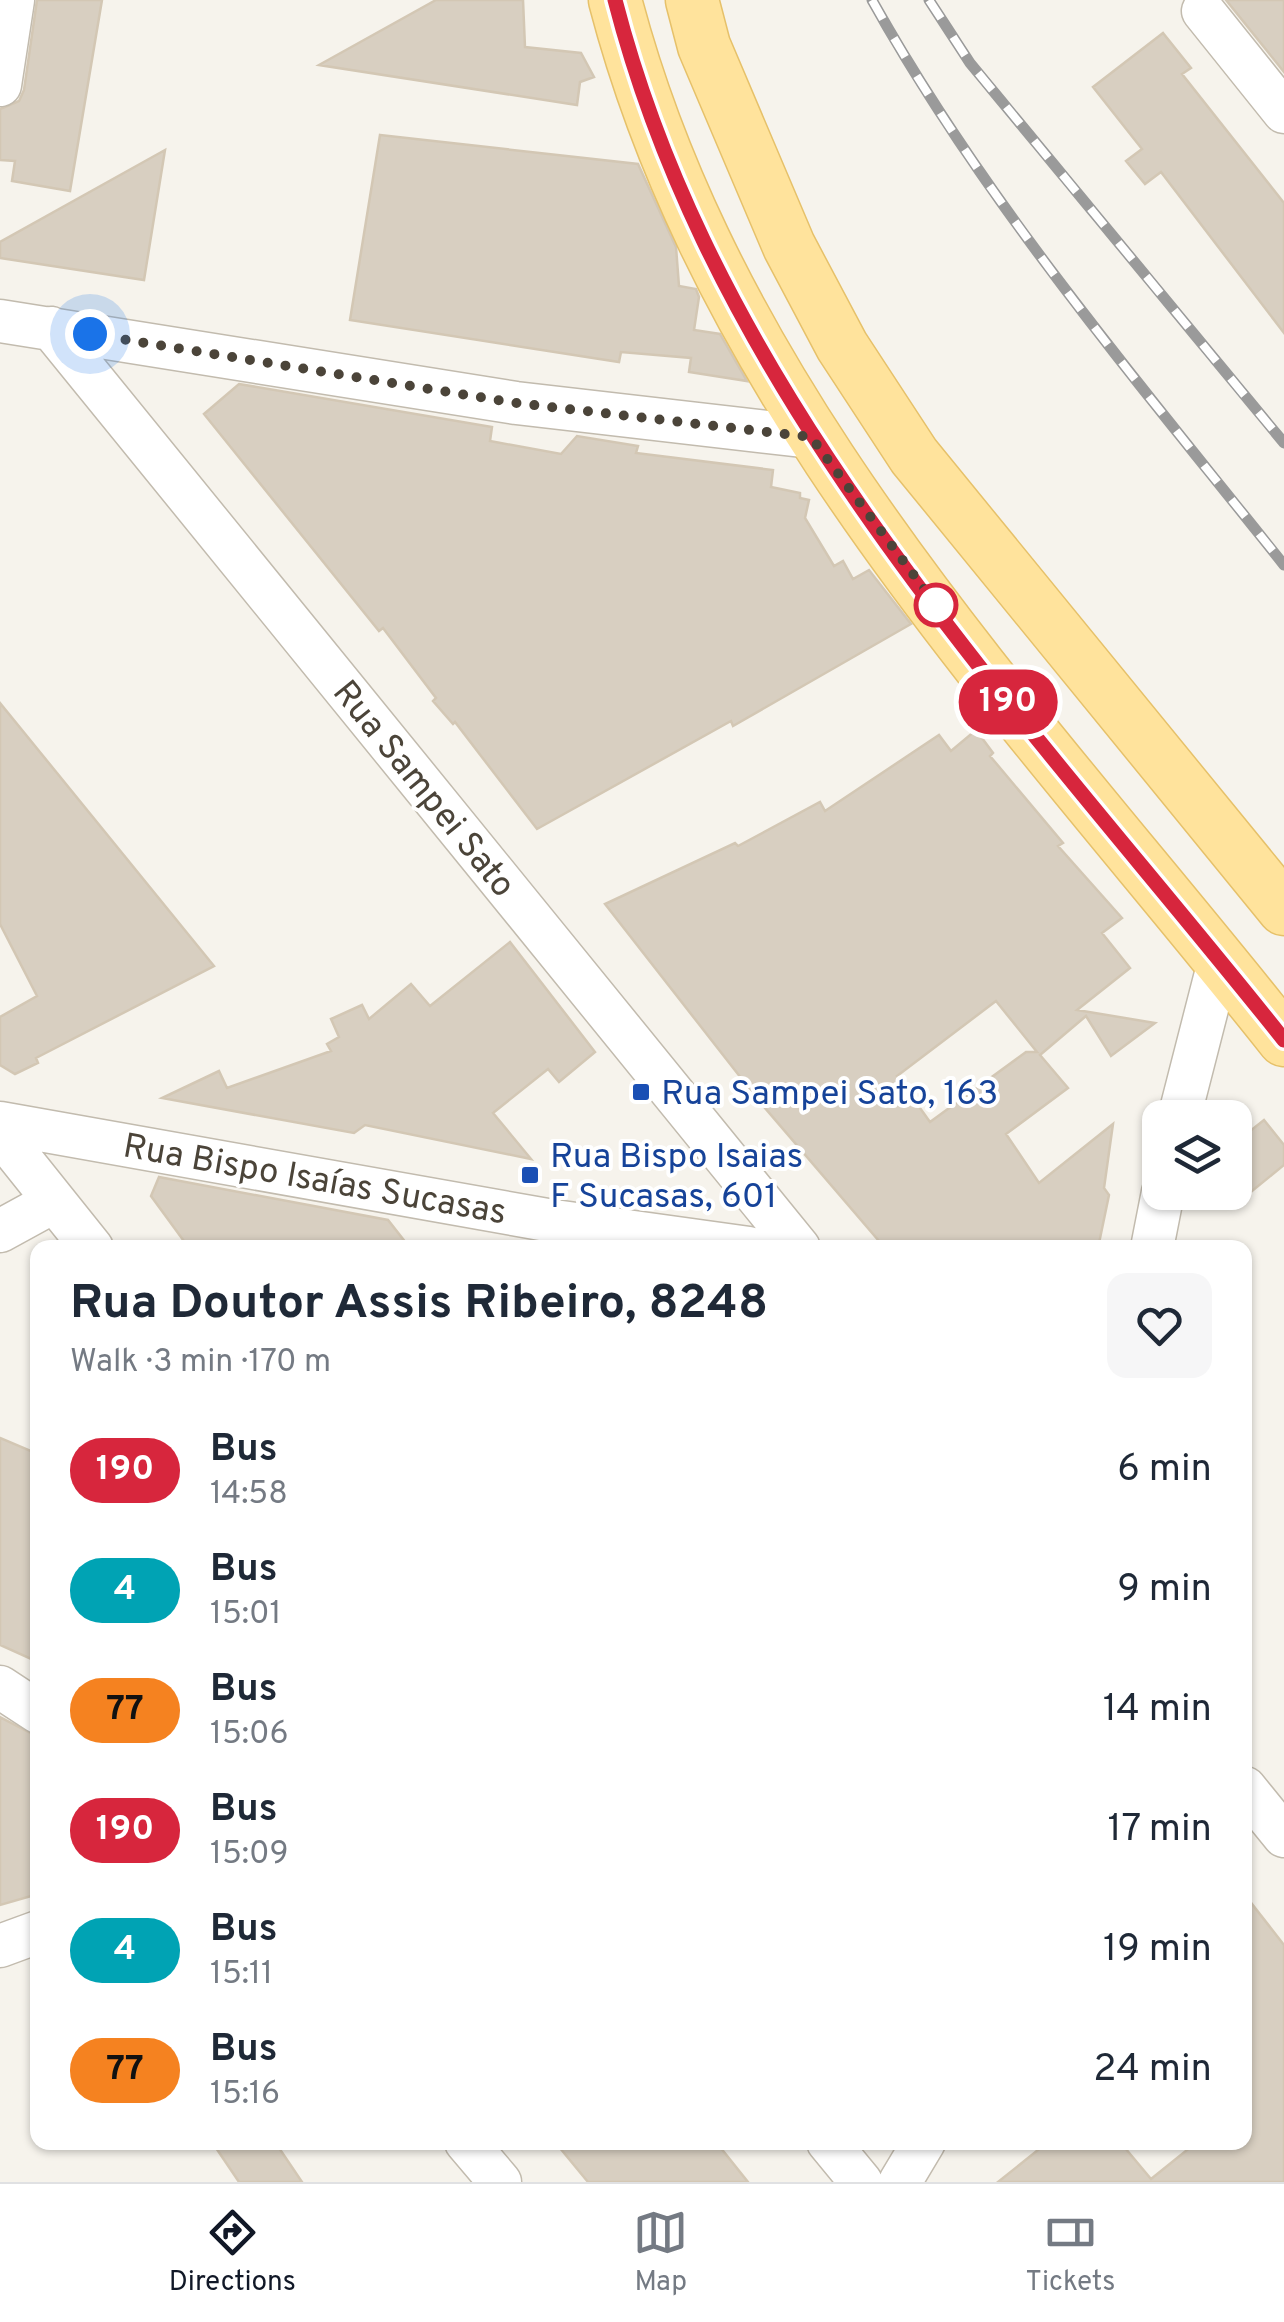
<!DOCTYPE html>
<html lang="en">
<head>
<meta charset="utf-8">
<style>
  :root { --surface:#fff; --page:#f6f6f7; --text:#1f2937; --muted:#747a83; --line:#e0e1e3; --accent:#111827 }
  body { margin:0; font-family:Overpass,sans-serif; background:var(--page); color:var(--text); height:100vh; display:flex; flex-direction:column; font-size:38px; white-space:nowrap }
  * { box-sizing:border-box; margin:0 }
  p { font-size:32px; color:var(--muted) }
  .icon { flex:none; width:55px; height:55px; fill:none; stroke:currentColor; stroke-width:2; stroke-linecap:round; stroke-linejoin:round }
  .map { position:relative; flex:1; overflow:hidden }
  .details { position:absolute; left:30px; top:1240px; width:1222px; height:910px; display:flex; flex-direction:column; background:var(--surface); border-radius:20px; box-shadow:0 2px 8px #0004 }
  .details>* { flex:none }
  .badge { padding:0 20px; border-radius:32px; font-size:35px; line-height:65px }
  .tools { position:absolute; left:1142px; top:1100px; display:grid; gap:20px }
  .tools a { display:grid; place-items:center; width:110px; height:110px; border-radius:20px; background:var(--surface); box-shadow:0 2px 8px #0004; font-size:50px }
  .you { position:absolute; width:50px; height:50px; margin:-25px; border:8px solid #fff; border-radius:50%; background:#1a73e8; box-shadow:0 0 0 15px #1a73e833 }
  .map>.badge { position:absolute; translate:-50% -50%; box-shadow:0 0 0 5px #fff }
  .round { display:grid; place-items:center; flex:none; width:105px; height:105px; border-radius:20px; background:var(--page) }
  .overview { display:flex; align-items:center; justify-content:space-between; height:170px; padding:0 40px }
  h1 { font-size:48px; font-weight:700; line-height:75px }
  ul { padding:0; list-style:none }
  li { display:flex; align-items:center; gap:30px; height:120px; padding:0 40px }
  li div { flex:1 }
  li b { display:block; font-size:38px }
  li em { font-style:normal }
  li .badge { min-width:110px; font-weight:700; text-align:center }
  .tabs { display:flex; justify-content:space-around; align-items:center; height:140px; border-top:2px solid var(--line); background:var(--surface); font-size:28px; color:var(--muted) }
  .tabs a { display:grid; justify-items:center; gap:5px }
  .tabs .on { color:var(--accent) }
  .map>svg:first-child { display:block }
  .building { fill:#d8cfc1; stroke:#d3c7b4; stroke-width:2.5; fill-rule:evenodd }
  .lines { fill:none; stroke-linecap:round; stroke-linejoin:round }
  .minor-casing { stroke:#c2bbae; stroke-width:45 }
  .major-casing { stroke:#e6c16a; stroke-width:55 }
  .minor { stroke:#fff; stroke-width:42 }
  .major { stroke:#ffe39c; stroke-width:52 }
  .rail-casing { stroke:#9a9a9a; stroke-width:11 }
  .rail { stroke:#fff; stroke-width:8; stroke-dasharray:22; stroke-linecap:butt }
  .line-casing { stroke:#fff; stroke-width:22 }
  .line { stroke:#d7263d; stroke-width:15 }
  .walk { stroke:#4b4439; stroke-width:10; stroke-dasharray:0 18 }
  .stop-dot { fill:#fff; stroke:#d7263d; stroke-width:5 }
  .transit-dot { fill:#1a4fb4; stroke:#fff; stroke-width:4 }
  .labels { text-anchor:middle; stroke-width:8; stroke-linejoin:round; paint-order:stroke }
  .street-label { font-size:35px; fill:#4b4439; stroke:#fff }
  .transit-label { font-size:35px; fill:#164399; stroke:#fff; text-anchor:start }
</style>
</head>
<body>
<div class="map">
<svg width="1284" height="2182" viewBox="0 0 1284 2182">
  <rect width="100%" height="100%" fill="#f6f3ec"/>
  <path class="building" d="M37 0H102L70 191 12 181 15 161 0 160V109L19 101 24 90Z
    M436 0H523L525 47 581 53 594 77 580 82 577 105 319 65Z
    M1226 0H1284V72Z
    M1163 33 1191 68 1182 74 1284 203V333L1161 172 1145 184 1126 161 1142 149 1093 87Z
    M380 135 638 164 676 247 679 286 696 289 699 297 694 330 720 334 747 381 689 372 691 358 621 352 619 362 350 320Z
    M165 150 144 280 0 258V242Z
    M239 384 492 427 490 441 561 454 577 436 638 446 636 453 773 470 771 487 800 493V498L809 500 805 518 834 566 843 561 853 579 869 570 911 624 733 726 731 721 537 829 455 722 453 724 433 701 436 698 383 628 379 631 204 414Z
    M0 703 214 966 36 1058 38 1063 15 1074 0 1065V1017L37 996 0 924Z
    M976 730 993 753 990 756 1063 843 1058 846 1122 918 1102 933 1130 968 1077 1010 1155 1023 1111 1056 1086 1016 1040 1055 1068 1088 1006 1134 1039 1183 1113 1124 1104 1188 1109 1195 1098 1248H885L759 1101 605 904 735 843 738 846 820 802 825 811 939 735 951 751ZM996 1001 1037 1052H1026L930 1122 897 1076Z
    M510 942 595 1052 559 1082 548 1069 493 1113 531 1159 365 1125 354 1133 162 1098 219 1071 227 1088 331 1051 327 1044 339 1037 331 1019 362 1005 369 1019 411 984 430 1006Z
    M1264 1120 1284 1145V1165L1252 1191 1235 1170V1143Z
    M159 1177 388 1220 410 1248H189L151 1196Z
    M0 1438 38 1454V1662L0 1645Z
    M0 1717 38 1737V1894L0 1905Z
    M1245 1895 1284 1945V2182H998L1048 2142H1120L1151 2179 1197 2142H1245Z
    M212 2142H275L302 2182H239Z
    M555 2142H716L748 2182H588Z"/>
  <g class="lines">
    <g class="minor-casing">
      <path id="minor" d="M1203 11 1284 112
        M0 85 13 0
        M0 321 516 403 811 437
        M51 328 799 1248
        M1179 1118 1220 958
        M0 1123 547 1220 749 1248
        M0 1133 92 1248
        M0 1231 53 1202
        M1152 1248 1163 1192
        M0 1687 38 1712
        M1245 1788 1284 1836
        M0 1946 38 1932
        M466 2142 500 2182
        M828 2142 861 2182
        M900 2182 924 2142"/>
    </g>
    <g class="major-casing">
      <path id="major" d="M615 0C722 409 1029 718 1284 1040
        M692 0 704 46 789 246 842 346 914 456 1284 909"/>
    </g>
    <use href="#minor" class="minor"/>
    <use href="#major" class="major"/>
    <g class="rail-casing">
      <path id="rail" d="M872 0C986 204 1139 383 1284 565
        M929 0 970 63 1284 443"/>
    </g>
    <use href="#rail" class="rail"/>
  </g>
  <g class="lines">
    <g class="line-casing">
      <path id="line" d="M615 0C720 408 1029 719 1284 1040"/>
    </g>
    <use href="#line" class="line"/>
    <path class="walk" d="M90 334 516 403 811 437 936 605"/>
  </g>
  <circle class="stop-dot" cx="936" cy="605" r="20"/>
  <g class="transit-dot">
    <rect x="631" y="1082" width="20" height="20" rx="5"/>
    <rect x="520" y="1165" width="20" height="20" rx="5"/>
  </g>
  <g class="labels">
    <g class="street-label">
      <text transform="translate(425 788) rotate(51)" y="12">Rua Sampei Sato</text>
      <text transform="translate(315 1178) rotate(10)" y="12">Rua Bispo Isaías Sucasas</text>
    </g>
    <g class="transit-label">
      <text x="661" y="1104">Rua Sampei Sato, 163</text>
      <text x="550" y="1167">Rua Bispo Isaias<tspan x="550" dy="40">F Sucasas, 601</tspan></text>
    </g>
  </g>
</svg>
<div class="tools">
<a><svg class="icon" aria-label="layers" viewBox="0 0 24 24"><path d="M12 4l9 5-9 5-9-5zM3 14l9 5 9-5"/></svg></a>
</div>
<div class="you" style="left:90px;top:334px"></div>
<b class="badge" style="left:1008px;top:702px;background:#d7263d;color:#fff">190</b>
<section class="details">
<div class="overview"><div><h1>Rua Doutor Assis Ribeiro, 8248</h1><p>Walk · 3 min · 170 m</p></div><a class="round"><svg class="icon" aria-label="heart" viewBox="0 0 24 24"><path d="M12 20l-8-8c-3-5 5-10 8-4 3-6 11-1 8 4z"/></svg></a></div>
<ul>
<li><span class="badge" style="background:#d7263d;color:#fff">190</span><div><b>Bus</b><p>14:58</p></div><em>6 min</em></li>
<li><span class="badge" style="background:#00a3b4;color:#fff">4</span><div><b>Bus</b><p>15:01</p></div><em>9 min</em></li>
<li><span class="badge" style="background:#f58220;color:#111">77</span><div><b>Bus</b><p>15:06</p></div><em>14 min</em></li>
<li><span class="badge" style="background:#d7263d;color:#fff">190</span><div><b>Bus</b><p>15:09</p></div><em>17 min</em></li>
<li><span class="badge" style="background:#00a3b4;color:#fff">4</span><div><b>Bus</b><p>15:11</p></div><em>19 min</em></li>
<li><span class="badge" style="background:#f58220;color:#111">77</span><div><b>Bus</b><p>15:16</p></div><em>24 min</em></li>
</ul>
</section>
</div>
<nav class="tabs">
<a class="on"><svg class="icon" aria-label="directions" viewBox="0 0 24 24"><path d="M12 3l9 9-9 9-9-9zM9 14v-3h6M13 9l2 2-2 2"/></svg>Directions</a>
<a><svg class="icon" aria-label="map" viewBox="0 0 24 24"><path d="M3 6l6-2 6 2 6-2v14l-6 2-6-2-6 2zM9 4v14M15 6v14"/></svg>Map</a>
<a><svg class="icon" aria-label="tickets" viewBox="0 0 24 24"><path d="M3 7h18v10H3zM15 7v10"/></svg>Tickets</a>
</nav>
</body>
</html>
